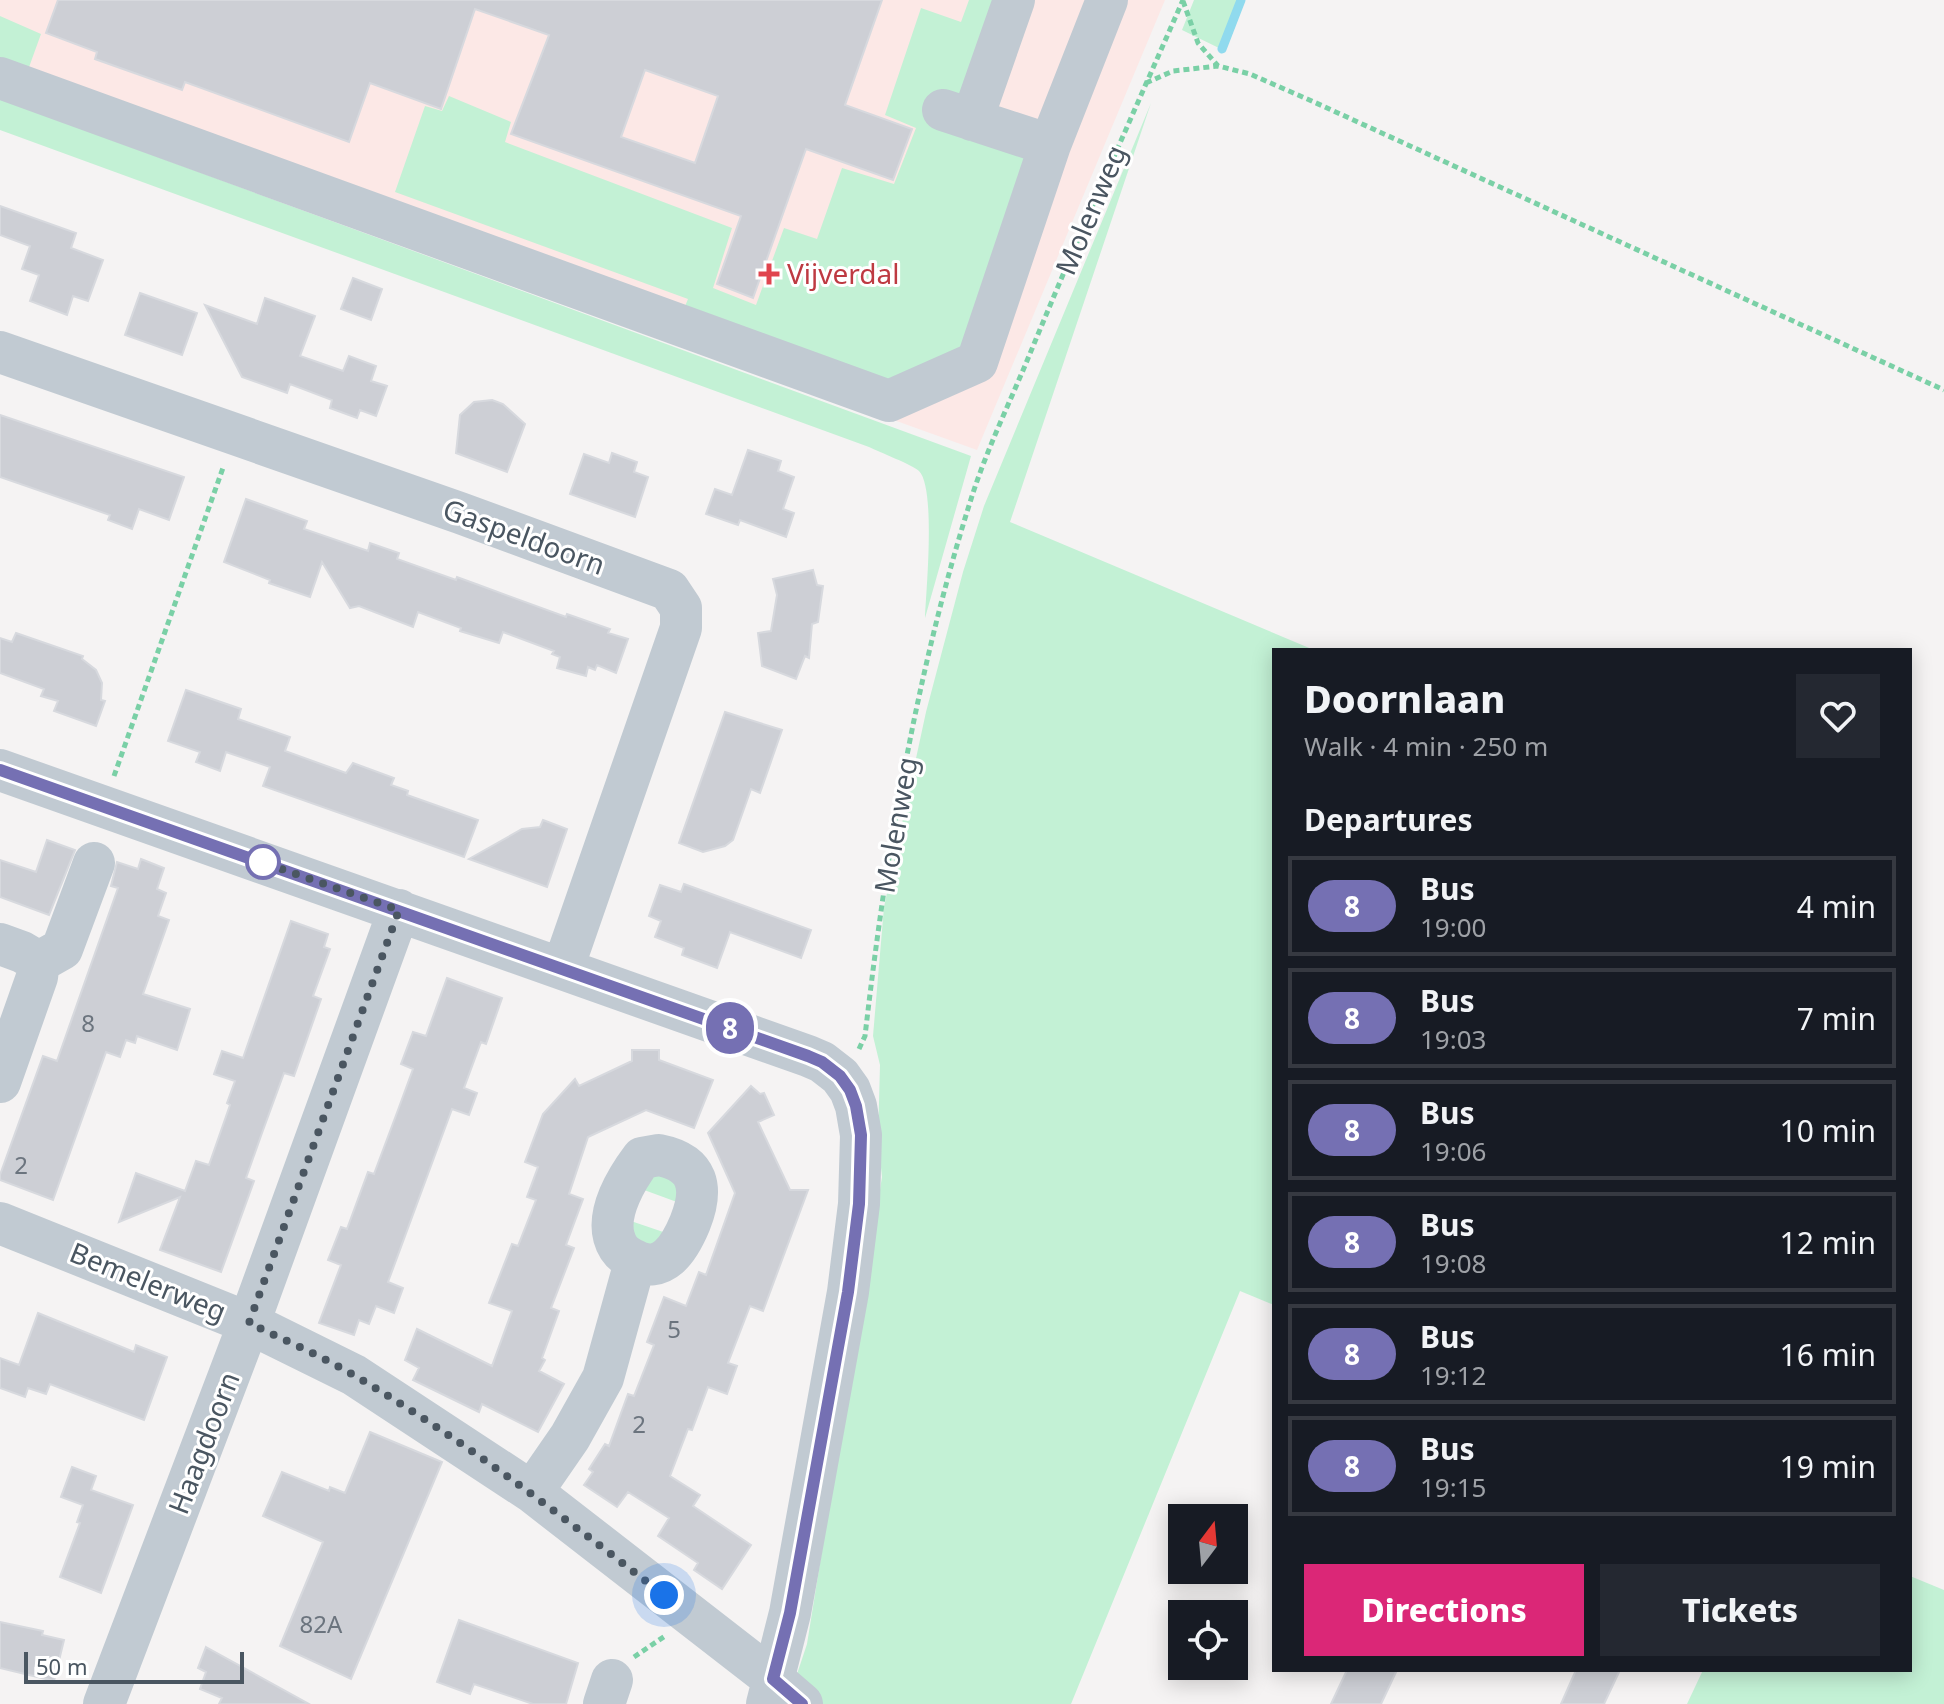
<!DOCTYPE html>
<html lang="en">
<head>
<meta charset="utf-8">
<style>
  :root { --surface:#171b24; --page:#242831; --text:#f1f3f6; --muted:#9ea1a6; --line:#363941; --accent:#db2777 }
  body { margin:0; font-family:"Noto Sans",sans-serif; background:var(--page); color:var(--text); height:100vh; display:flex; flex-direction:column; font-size:30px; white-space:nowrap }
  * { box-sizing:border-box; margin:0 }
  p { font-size:26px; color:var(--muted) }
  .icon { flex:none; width:44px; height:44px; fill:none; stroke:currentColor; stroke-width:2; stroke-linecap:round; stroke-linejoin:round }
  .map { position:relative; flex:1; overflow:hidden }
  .drawer { position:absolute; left:1272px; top:648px; width:640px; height:1024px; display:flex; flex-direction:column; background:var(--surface); border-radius:0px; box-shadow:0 4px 20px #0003 }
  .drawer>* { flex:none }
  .badge { padding:0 16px; border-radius:26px; font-size:28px; line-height:52px }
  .needle { width:52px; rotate:16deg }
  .buttons { position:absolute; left:1168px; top:1504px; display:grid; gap:16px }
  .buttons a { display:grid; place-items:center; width:80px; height:80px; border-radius:0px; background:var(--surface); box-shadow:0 4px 20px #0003; font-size:40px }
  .scale { position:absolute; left:24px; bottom:20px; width:220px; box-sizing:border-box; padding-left:8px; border:4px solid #4a5661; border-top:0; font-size:22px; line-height:28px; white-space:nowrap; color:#4a5661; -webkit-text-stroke:6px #fff; paint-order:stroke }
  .you { position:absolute; width:40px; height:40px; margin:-20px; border:6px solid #fff; border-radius:50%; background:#1a73e8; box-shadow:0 0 0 12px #1a73e833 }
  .map>.badge { position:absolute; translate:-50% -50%; box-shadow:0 0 0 4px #fff }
  h2 { padding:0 32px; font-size:30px; line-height:72px }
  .round { display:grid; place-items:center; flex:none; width:84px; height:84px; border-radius:0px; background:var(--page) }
  .headline { display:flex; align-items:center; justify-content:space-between; height:136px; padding:0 32px }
  h1 { font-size:38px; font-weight:800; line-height:60px }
  .button { display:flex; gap:16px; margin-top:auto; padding:16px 32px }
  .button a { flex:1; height:92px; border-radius:0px; background:var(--accent); color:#fff; font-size:32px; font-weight:800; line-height:92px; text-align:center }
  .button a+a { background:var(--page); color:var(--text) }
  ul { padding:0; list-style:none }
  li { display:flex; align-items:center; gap:24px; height:100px; margin:0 16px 12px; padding:0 16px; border:4px solid var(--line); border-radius:0px }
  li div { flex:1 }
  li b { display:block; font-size:30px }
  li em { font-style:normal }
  li .badge { min-width:88px; font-weight:700; text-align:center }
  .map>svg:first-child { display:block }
  .medical { fill:#fce8e6 }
  .green { fill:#c3f1d5 }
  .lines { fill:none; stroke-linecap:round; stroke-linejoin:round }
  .stream { stroke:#90daee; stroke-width:9 }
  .building { fill:#cdcfd5; stroke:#d7d9de; stroke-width:2; fill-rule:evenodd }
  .path { stroke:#7ad0a6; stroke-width:5; stroke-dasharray:6 4; stroke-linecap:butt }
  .minor { stroke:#c1cad2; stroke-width:42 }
  .line-casing { stroke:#fff; stroke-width:18 }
  .line { stroke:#7570b3; stroke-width:12 }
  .walk { stroke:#4a5661; stroke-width:8; stroke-dasharray:0 14.4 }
  .health-dot { fill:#e0444e; stroke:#fff; stroke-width:3 }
  .stop-dot { fill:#fff; stroke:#7570b3; stroke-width:4 }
  .labels { text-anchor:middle; stroke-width:6; stroke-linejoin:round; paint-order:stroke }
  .number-label { font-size:24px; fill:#6b747e }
  .street-label { font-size:28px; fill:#4a5661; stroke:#fff }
  .health-label { font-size:28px; fill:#be3a42; stroke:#fff; text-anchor:start }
</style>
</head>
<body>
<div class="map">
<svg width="1944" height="1704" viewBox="0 0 1944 1704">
  <rect width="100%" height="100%" fill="#f5f3f3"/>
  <path class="medical" d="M0 0H1165L977 450 0 98Z"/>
  <path class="green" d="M969 0H994L950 130 1029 158 966 346 887 390 677 326 688 299 395 192 425 106 442 111 449 96 511 122 505 142 732 228 713 288 756 305 784 228 817 239 842 168 894 184 916 128 885 115 921 8 961 22Z
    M1194 0H1240L1221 49 1182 30Z
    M0 16 41 34 24 81 0 73Z
    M0 99 971 456 925 618C926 592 936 488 919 471 913 465 879 452 869 447L0 130Z
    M1151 103 1010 522 1314 650H1274V1305L1240 1291 1071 1704H787L807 1644 882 1177 878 1140 880 1065 873 1036 884 907 926 712 963 572 984 506Z
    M670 1172 685 1205 636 1187 640 1180Z
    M625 1219 675 1236 641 1252Z
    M1910 1576 1944 1590V1704H1687L1703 1670H1910Z"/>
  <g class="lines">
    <path class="stream" d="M1222 49 1241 0"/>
  </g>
  <path class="building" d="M58 0H882L845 105 912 129 893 180 806 149 753 298 717 284 741 216 511 134 549 35 475 9 441 109 370 83 349 142 185 82 182 90 95 59 97 52 46 33ZM645 70 718 96 695 163 621 137Z
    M0 206 76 233 71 248 103 260 88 301 73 296 67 315 30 301 39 275 22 269 30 246 0 235Z
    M353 278 382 289 371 320 341 309Z
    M140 293 197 313 182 355 125 335Z
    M265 298 315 316 300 356 343 371 349 356 376 366 371 381 387 386 376 416 360 410 357 418 330 408 332 400 290 384 287 393 242 377 205 305 257 324Z
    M492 400 503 404 525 424 507 472 456 453 460 415 474 402Z
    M0 415 184 477 169 520 139 509 132 529 108 520 110 515 0 477Z
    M748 450 781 461 778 471 794 477 783 509 794 513 786 537 740 520 738 525 706 514 715 489 732 495Z
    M612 453 637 462 634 472 648 477 635 517 570 494 584 454 609 463Z
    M246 499 307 521 304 529 368 551 370 543 399 553 397 559 456 580 457 577 476 584 566 617 567 614 610 629 608 633 628 639 616 673 597 665 595 670 588 667 586 676 557 668 560 657 552 654 554 651 503 632 499 643 460 631 461 628 418 612 413 627 359 606 350 608 322 562 310 597 269 583 270 580 224 562Z
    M813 570 817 585 823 586 818 622 812 624 809 658 805 656 796 679 762 666 758 633 771 631 777 595 773 579Z
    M16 633 83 656 82 659 96 670 102 683 101 700 105 701 96 726 54 711 58 701 41 696 44 689 0 673V638L12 642Z
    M186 690 241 709 238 719 290 737 285 751 346 773 353 763 394 778 391 785 408 791 407 795 478 820 464 857 263 786 270 767 226 752 220 771 196 762 200 752 168 741Z
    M725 712 782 730 760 793 751 789 733 840 725 846 703 852 679 843Z
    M543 820 567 829 547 887 469 859 522 829 540 827Z
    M47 840 75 850 49 915 0 897V860L36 872Z
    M141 859 164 868 157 889 166 893 158 916 169 920 143 994 190 1009 177 1050 137 1036 135 1043 126 1040 120 1057 106 1052 53 1200 0 1180V1175L43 1056 57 1061 118 888 111 886 117 862 138 869Z
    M684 884 811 930 801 958 730 932 717 968 682 955 684 948 655 937 661 921 649 916 660 885 681 892Z
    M291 921 328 934 324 947 330 949 313 996 321 999 294 1076 284 1073 262 1133 246 1178 254 1181 221 1272 160 1250 180 1197 119 1222 136 1173 185 1191 196 1161 209 1165 230 1105 227 1103 235 1081 214 1074 222 1051 243 1058Z
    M447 978 502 998 486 1044 481 1042 464 1088 477 1093 469 1115 452 1109 388 1282 403 1288 394 1313 376 1306 369 1324 359 1320 354 1335 319 1323 341 1265 328 1260 341 1227 347 1229 368 1172 374 1174 398 1110 413 1069 401 1064 413 1032 426 1036Z
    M632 1050H659V1060L713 1080 694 1128 646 1110 588 1137 569 1194 583 1199 566 1245 574 1248 551 1308 559 1311 542 1358 545 1360 539 1371 564 1384 538 1432 482 1404 479 1412 413 1380 419 1368 405 1360 417 1329 492 1366 512 1311 489 1303 512 1244 518 1246 536 1200 527 1197 538 1167 525 1162 543 1114 575 1079 579 1086 632 1061Z
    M751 1086 760 1094 764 1093 774 1115 758 1122 790 1190H808L763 1311 750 1306 728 1363 737 1366 727 1394 708 1387 692 1430 688 1429 670 1476 700 1495 693 1506 751 1545 722 1589 694 1570 698 1563 658 1536 669 1518 628 1492 617 1507 584 1485 593 1472 589 1469 605 1444 609 1446 628 1394 634 1396 654 1345 647 1342 664 1297 686 1306 699 1272 706 1275 735 1193 708 1133Z
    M38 1313 134 1352 136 1345 167 1357 144 1420 50 1384 46 1394 28 1388 25 1397 0 1388V1358L19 1365Z
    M370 1432 442 1462 351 1679 280 1646 323 1542 263 1516 282 1472 329 1491 330 1487 345 1493Z
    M72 1467 96 1476 91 1490 133 1505 101 1593 60 1577 80 1523 77 1522 83 1505 61 1497Z
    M459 1620 578 1663 566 1704H533L474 1684 470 1694 437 1682Z
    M0 1622 43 1631 42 1635 64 1640 54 1681 0 1668Z
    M206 1647 309 1704H219L222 1698 200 1689 206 1672 198 1668Z
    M1347 1670H1397L1381 1704H1331Z
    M1576 1670H1620L1604 1704H1561Z"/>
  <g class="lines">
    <path class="path" d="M1183 1 1198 43 1218 66 1250 74 1314 102 1944 390
      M1146 83 1173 71 1218 66
      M114 776 224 465
      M859 1049 865 1036C886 854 916 672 972 496 987 449 1010 402 1029 356 1078 237 1131 118 1183 0
      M634 1657 665 1636"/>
    <path class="minor" d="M0 78 889 401 977 362 1050 145 943 110
      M972 120 1014 0
      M1050 145 1107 0
      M0 352 460 513 669 590 681 608V628L563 968
      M0 770 808 1056 822 1062 840 1076 850 1090 856 1106 861 1135 859 1204 848 1292 790 1613 767 1704
      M0 944 22 952 39 962 37 977 0 1082
      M39 962 62 949 94 863
      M659 1155C699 1163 704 1188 690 1223 680 1247 663 1277 632 1259 622 1254 617 1248 614 1237 607 1211 627 1178 642 1158Z
      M0 1223 249 1323 354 1375 532 1492 773 1679 802 1704
      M532 1492 570 1437 603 1378 635 1262
      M104 1704 249 1323 399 910
      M604 1704 612 1680"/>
  </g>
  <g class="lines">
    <g class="line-casing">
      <path id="line" d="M0 770 808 1056 822 1062 840 1076 850 1090 856 1106 861 1135 859 1204 848 1292 790 1613 773 1679 802 1704"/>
    </g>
    <use href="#line" class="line"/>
    <path class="walk" d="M263 862 259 861 399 910 249 1323C280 1338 313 1352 343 1369 457 1434 560 1515 664 1595"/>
  </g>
  <path class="health-dot" d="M765 262h8v8h8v8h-8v8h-8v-8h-8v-8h8z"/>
  <circle class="stop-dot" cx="263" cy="862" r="16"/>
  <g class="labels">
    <g class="number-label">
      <text x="88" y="1032">8</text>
      <text x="21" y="1174">2</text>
      <text x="674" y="1338">5</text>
      <text x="639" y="1433">2</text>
      <text x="321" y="1633">82A</text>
    </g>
    <g class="street-label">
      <text transform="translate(1091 210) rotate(-67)" y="10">Molenweg</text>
      <text transform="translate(524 537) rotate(20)" y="10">Gaspeldoorn</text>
      <text transform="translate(896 825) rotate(-80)" y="10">Molenweg</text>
      <text transform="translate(148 1282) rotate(22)" y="10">Bemelerweg</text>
      <text transform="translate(204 1443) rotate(-69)" y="10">Haagdoorn</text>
    </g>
    <g class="health-label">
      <text x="787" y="284">Vijverdal</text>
    </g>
  </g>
</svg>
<div class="buttons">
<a><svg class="needle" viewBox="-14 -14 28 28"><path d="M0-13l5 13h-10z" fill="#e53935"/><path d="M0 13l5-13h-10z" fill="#9ea1a6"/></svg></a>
<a><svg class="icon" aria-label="locate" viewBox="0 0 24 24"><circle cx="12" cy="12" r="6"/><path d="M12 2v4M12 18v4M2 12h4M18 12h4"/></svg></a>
</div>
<div class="scale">50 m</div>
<div class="you" style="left:664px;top:1595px"></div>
<b class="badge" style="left:730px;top:1028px;background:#7570b3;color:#fff">8</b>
<section class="drawer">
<div class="headline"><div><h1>Doornlaan</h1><p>Walk · 4 min · 250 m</p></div><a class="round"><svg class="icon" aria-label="heart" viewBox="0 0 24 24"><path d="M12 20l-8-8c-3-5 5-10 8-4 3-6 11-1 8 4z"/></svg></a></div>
<h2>Departures</h2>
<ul>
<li><span class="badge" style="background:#7570b3;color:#fff">8</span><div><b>Bus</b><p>19:00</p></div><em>4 min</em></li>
<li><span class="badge" style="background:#7570b3;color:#fff">8</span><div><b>Bus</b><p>19:03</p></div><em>7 min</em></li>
<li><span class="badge" style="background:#7570b3;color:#fff">8</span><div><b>Bus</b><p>19:06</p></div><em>10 min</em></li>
<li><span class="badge" style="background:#7570b3;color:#fff">8</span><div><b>Bus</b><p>19:08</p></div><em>12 min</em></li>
<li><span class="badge" style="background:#7570b3;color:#fff">8</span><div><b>Bus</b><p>19:12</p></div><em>16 min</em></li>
<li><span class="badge" style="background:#7570b3;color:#fff">8</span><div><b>Bus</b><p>19:15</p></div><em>19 min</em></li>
</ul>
<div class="button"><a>Directions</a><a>Tickets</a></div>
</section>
</div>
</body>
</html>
